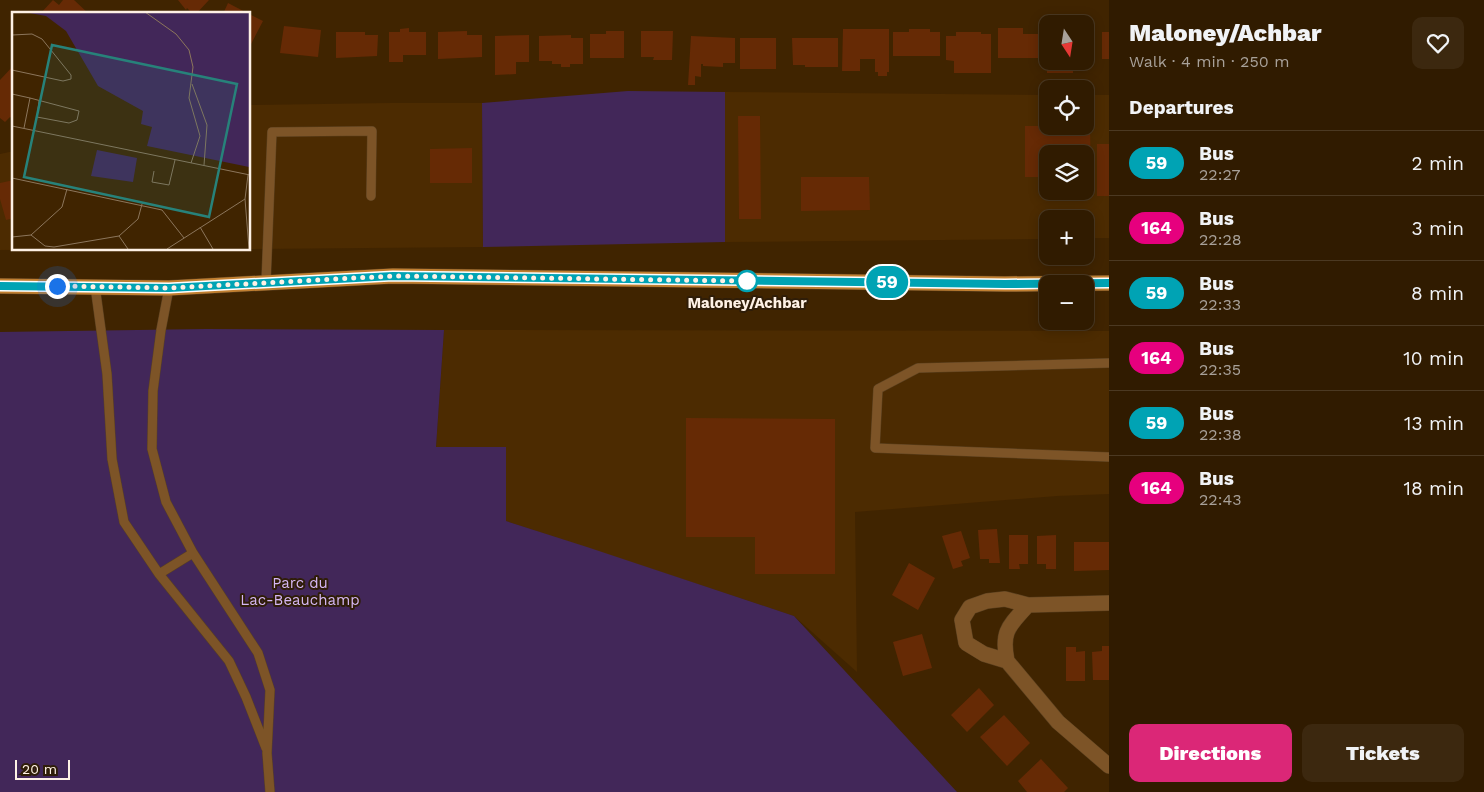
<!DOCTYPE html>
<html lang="en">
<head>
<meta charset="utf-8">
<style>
  :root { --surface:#301b00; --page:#3c280f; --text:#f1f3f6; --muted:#a8a199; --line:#4b3922; --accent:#db2777 }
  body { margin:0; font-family:"Work Sans",sans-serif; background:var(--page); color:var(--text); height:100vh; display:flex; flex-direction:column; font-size:19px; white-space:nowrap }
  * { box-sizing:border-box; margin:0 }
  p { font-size:16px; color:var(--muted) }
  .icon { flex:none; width:28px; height:28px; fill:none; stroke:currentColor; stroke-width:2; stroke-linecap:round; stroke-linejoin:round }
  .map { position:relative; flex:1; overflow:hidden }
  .details { display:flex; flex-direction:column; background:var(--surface); width:375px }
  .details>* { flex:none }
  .badge { padding:0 10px; border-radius:16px; font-size:18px; line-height:32px }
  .needle { width:32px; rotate:168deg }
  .buttons { position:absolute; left:1039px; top:15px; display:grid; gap:10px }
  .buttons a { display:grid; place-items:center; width:55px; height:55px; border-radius:10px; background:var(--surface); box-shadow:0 2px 12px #0003,0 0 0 1px var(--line); font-size:25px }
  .scale { position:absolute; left:15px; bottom:12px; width:55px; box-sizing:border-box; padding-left:5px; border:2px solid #fef1e5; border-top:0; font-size:14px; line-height:18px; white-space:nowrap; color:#fef1e5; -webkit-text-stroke:4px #2f1d08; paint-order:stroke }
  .you { position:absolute; width:25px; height:25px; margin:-12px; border:4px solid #fff; border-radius:50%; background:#1a73e8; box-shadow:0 0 0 8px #1a73e833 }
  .map>.badge { position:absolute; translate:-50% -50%; box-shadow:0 0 0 2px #fff }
  h2 { padding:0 20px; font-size:19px; line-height:45px }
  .round { display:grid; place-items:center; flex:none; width:52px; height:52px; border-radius:10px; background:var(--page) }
  .headline { display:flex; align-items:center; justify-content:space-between; height:85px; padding:0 20px }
  h1 { font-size:24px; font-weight:800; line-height:38px }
  .action { display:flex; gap:10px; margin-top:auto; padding:10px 20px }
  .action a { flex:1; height:58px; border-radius:10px; background:var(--accent); color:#fff; font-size:20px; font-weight:800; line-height:58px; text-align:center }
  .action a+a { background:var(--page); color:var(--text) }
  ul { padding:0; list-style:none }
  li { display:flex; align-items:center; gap:15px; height:65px; padding:0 20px; border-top:1px solid var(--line) }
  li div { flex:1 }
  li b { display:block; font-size:19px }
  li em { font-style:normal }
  li .badge { min-width:55px; font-weight:700; text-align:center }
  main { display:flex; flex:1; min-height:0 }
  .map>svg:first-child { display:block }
  .built { fill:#4c2b01; fill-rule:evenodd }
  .green { fill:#422759 }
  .building { fill:#662a05 }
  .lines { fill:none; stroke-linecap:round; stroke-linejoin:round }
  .service-casing { stroke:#5b4120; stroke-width:10 }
  .minor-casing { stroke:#5b4120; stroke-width:16 }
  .primary-casing { stroke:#5b4120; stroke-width:16 }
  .service { stroke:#7d5427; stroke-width:9 }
  .minor { stroke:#7d5427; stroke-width:15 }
  .primary { stroke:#c17f30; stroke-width:15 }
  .line-casing { stroke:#fff; stroke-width:11 }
  .line { stroke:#00a3b4; stroke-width:8 }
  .walk { stroke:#fef1e5; stroke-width:5; stroke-dasharray:0 9 }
  .stop-dot { fill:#fff; stroke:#00a3b4; stroke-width:2.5 }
  .labels { text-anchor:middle; stroke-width:4; stroke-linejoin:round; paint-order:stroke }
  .stop-label { font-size:15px; font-weight:bold; fill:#fef1e5; stroke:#2f1d08 }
  .park-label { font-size:15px; fill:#d5b7f4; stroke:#2f1d08 }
  .inset-road { fill:none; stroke:#8c765c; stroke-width:1 }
  .view { fill:#27827a; fill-opacity:0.15; stroke:#27827a; stroke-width:2.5 }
  .inset-edge { fill:none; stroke:#fef1e5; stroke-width:2.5 }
</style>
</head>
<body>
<main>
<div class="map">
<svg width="1109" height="792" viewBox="0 0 1109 792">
  <rect width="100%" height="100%" fill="#402400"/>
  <path class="built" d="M725 92 1047 95 1048 126H1085V95H1109V238H1085V219H1048L1047 239 725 242ZM1048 154H1085V191H1048Z
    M390 103H482L483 247 249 249V105Z
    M14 151V249H232L0 250V154Z
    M444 330 1109 331V494L1057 496 855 512 857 672 794 616 506 521 505 447H436Z"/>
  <path class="green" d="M628 91 725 92V242L483 247 482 103Z
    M206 329 444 330 436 447H506V521L587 547 794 616 957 792H0V332Z"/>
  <path class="building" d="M53 0 59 5 63 0H74L89 14H40Z
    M178 0H209L196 14H193L187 8 186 10Z
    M228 3 249 14H223Z
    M249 14 263 21 249 48Z
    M284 26 321 30 318 57 280 53Z
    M409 28V32H426V55H403V62H389V32H400V29Z
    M998 28H1023V34H1040V58H998Z
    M843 29H889V72H887V76H878V72H875V59H860V71H842Z
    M909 29H930V32H940V56H893V32H909Z
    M467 31V35H482V57L438 59V32Z
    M606 31H624V58H590V34H606Z
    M641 31H673L672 60H653L654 57H641Z
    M336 32H365V35H378L377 56 336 58Z
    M956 32H981V34H991V73H954V61L946 60V36H956Z
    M1102 32H1109V59H1102Z
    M529 35V62H516V74L495 75V36Z
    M571 35V38H583V64H570V67H561V64H552V61H539V36Z
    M691 36 735 38V63H723V67L703 66V64H701V77L695 76V85H688Z
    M740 38H776V69H740Z
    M792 38H838V67H805V65H793Z
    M1047 61H1073V73H1047Z
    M14 65V118L13 119 10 117 5 122 0 118V80Z
    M738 116H760L761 219H739Z
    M1025 126H1090L1091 176H1085V154H1048V177H1025Z
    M1097 144H1109V196H1097Z
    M472 148V183H430V149Z
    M801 177H869L870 210 801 211Z
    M14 180V218L6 220 0 199V183Z
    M686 418 835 419V574H755V537H686Z
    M997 529 1000 563H989V559H980L978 530Z
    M961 531 970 558 961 561 963 566 953 569 942 536Z
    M1009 535H1028V564H1019L1020 569H1009Z
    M1056 535V569H1046V564H1037V536Z
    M1074 542H1109V570L1074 571Z
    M909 563 935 578 918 610 892 595Z
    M922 634 932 668 903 676 893 642Z
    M1102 646H1109V680H1093L1092 652 1102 651Z
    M1066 647H1076V652L1085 651V681H1066Z
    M979 688 994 705 967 732 951 715Z
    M1004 715 1030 743 1007 766 980 737Z
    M1041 759 1068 788 1064 792H1027L1018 781Z"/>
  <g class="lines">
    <g class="service-casing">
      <path id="service" d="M266 282 272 132 372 131 371 196
        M95 286 107 374 112 459 124 522 159 574 229 661 246 697 266 748
        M169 288 161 330 153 391 152 449 166 502 193 553 258 653 270 690 267 753 270 792
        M1109 363 918 368 878 389 875 448 1109 457
        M159 574 193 553"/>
    </g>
    <g class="minor-casing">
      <path id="minor" d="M1109 603 1028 605 1005 599 987 601 970 607 962 620 966 643 984 654 1007 661 1058 722 1109 766
        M1007 661C1001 631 1009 626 1028 605"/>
    </g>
    <g class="primary-casing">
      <path id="primary" d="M0 286 169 288 393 276 1005 284 1109 283"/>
    </g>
    <use href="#service" class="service"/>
    <use href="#minor" class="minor"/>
    <use href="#primary" class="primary"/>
  </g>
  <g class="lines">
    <g class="line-casing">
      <path id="line" d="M0 286 169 288 393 276 1005 284 1109 283"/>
    </g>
    <use href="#line" class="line"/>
    <path class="walk" d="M57 286 169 288 393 276 747 281"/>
  </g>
  <circle class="stop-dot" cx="747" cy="281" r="10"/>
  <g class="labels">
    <g class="stop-label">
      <text x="747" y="308">Maloney/Achbar</text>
    </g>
    <g class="park-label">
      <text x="300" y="588">Parc du<tspan x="300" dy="17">Lac-Beauchamp</tspan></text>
    </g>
  </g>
  <g transform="translate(12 12)">
    <rect width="238" height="238" fill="#402400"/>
    <path d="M12 0H237V155L135 134 140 115 129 112 131 99 86 74 54 19 34 4ZM85 138 125 146 121 170 79 164Z" fill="#422759"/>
    <path class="inset-road" d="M133 0 164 22 177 38 181 55 177 86 188 124 179 151M0 23 20 22 30 27 59 63V67L51 69 0 58M180 72 195 113 192 153M0 82 18 86 12 116M18 86 67 99 65 108 57 111 25 105 27 89M0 114 238 163M142 159 140 170 157 173 163 148M236 163 233 187 237 237M0 166 150 198 172 226M188 215 201 237M19 223 33 234 42 235 107 224 126 207 130 192M107 224 116 237M0 225 19 223 50 195 55 177M155 237 233 187"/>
    <path class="view" d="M40 33 225 72 197 205 12 165Z"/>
    <rect width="238" height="238" class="inset-edge"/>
  </g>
</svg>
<div class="buttons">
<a><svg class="needle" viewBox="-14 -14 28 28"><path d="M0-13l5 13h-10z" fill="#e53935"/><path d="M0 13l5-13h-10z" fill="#a8a199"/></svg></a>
<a><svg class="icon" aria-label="locate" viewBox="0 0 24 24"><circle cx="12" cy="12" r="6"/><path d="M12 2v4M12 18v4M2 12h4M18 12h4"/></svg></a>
<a><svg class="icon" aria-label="layers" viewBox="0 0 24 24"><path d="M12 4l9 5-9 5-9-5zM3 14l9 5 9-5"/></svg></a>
<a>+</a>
<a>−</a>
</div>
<div class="scale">20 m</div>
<div class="you" style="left:57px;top:286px"></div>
<b class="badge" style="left:887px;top:282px;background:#00a3b4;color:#fff">59</b>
</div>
<section class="details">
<div class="headline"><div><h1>Maloney/Achbar</h1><p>Walk · 4 min · 250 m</p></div><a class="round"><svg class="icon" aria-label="heart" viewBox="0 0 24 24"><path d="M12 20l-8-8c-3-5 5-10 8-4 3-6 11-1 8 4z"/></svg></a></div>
<h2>Departures</h2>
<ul>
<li><span class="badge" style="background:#00a3b4;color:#fff">59</span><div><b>Bus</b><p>22:27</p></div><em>2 min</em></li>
<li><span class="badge" style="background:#e6007e;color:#fff">164</span><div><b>Bus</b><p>22:28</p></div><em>3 min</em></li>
<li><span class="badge" style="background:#00a3b4;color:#fff">59</span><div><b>Bus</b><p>22:33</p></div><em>8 min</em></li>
<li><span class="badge" style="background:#e6007e;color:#fff">164</span><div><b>Bus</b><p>22:35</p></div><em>10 min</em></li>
<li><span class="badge" style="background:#00a3b4;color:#fff">59</span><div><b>Bus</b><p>22:38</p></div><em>13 min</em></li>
<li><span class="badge" style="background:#e6007e;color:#fff">164</span><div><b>Bus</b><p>22:43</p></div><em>18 min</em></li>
</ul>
<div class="action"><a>Directions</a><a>Tickets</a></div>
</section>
</main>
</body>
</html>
